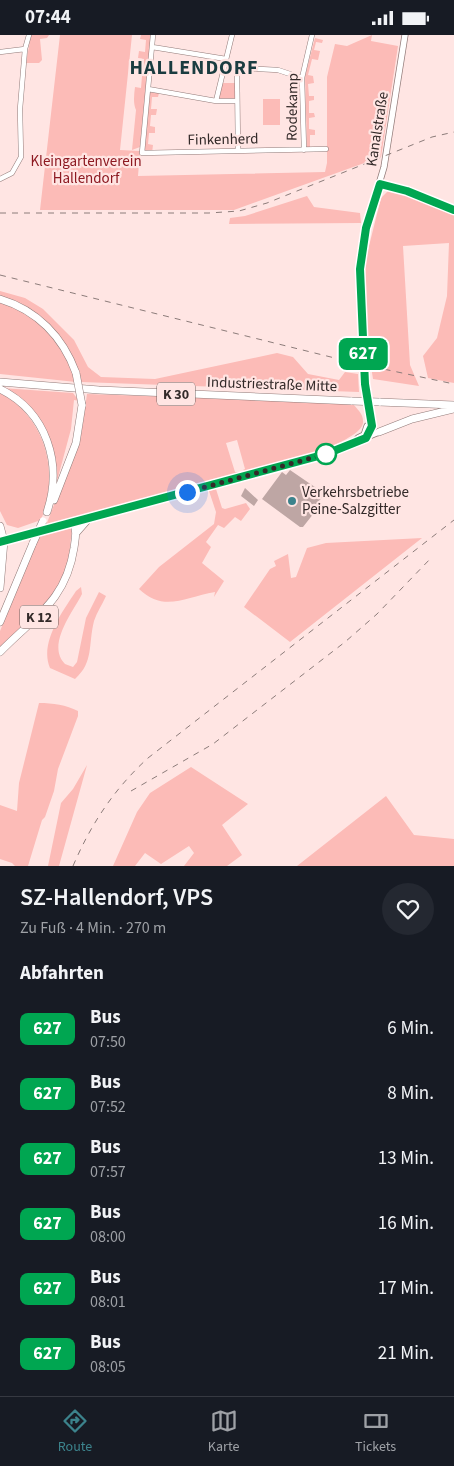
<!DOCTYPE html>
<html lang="de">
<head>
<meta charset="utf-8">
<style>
  :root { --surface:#171b24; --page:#242831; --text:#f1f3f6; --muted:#9ea1a6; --line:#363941; --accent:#3c838c }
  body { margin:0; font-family:"Source Sans 3",sans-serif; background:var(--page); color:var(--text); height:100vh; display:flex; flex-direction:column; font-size:19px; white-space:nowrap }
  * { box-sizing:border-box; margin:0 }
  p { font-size:16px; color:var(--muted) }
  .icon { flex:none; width:28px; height:28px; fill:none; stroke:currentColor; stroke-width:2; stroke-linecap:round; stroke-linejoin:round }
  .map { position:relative; height:831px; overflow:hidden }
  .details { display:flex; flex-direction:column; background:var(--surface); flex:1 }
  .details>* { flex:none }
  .badge { padding:0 10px; border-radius:8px; font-size:18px; line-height:32px }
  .you { position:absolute; width:25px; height:25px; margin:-12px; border:4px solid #fff; border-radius:50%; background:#1a73e8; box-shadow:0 0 0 8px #1a73e833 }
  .map>.badge { position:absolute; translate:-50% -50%; box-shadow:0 0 0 2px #fff }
  h2 { padding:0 20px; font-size:19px; line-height:45px }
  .round { display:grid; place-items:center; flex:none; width:52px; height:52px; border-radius:26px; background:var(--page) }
  .summary { display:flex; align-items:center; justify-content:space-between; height:85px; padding:0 20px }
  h1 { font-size:24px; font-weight:600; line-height:38px }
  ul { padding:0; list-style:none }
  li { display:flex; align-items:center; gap:15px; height:65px; padding:0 20px }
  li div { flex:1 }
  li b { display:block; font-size:19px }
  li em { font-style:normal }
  li .badge { min-width:55px; font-weight:700; text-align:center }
  .status { display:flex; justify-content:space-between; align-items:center; height:35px; padding:0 25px; background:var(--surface); direction:ltr }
  .status svg { height:14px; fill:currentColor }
  .dock { display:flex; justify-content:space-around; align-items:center; height:70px; border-top:1px solid var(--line); background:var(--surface); font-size:14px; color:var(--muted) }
  .dock a { display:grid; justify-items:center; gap:2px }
  .dock .active { color:var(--accent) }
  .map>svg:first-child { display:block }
  .green { fill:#fcbbb7 }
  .building { fill:#bea6a4 }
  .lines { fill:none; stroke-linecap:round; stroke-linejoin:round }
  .minor-casing { stroke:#927b79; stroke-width:5.5 }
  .tertiary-casing { stroke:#927b79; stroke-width:7 }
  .primary-casing { stroke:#927b79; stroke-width:8 }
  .trunk-casing { stroke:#927b79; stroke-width:8 }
  .minor { stroke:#fff; stroke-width:4.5 }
  .tertiary { stroke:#fff; stroke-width:5.5 }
  .primary { stroke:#fff; stroke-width:7 }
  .trunk { stroke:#fff; stroke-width:7 }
  .rail { stroke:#8c7c7a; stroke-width:1; stroke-dasharray:6 6; stroke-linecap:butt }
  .trunk-bridge-casing { stroke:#927b79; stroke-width:8; stroke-linecap:butt }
  .trunk-bridge { stroke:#fff; stroke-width:7 }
  .line-casing { stroke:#fff; stroke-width:11 }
  .line { stroke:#00a651; stroke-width:8 }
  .walk { stroke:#332a29; stroke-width:5; stroke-dasharray:0 9 }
  .stop-dot { fill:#fff; stroke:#00a651; stroke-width:2.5 }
  .poi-dot { fill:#3c838c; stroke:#ffe5e3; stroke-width:2 }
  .labels { text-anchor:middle; stroke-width:4.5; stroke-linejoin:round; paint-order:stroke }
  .shield { fill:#ffe5e3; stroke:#706261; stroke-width:1 }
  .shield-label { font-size:14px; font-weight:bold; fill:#332a29 }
  .street-label { font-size:15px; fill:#332a29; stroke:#ffe5e3 }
  .park-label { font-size:15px; fill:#8d1921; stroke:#ffe5e3 }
  .poi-label { font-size:15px; fill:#332a29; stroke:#ffe5e3; text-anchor:start }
  .district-label { font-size:20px; font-weight:bold; letter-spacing:1px; fill:#1a3c40; stroke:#ffe5e3 }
</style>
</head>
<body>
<div class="status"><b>07:44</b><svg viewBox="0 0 49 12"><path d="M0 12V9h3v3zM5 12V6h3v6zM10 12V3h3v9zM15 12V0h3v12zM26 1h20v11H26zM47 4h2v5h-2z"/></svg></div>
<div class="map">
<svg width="454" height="831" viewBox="0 0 454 831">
  <rect width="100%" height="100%" fill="#ffe5e3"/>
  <path class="green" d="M31 0H49L47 3 40 4 42 25 39 28H26Z
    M60 0H132L120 115 140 116 138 141 325 137 327 128V42L335 9 347 11 372 0 371 6 398 11 381 122 234 175H40Z
    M141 0H151L140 112 132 115 136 75C133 68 134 60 135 52L141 53 142 41 137 40V35H143L144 24 138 23 139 16 145 17 146 5 140 4Z
    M315 3 323 5 322 8 316 7 314 15 320 16 318 25 312 24 308 40 313 41 314 48 308 49 309 61H314V65L309 66V78H314L315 82 309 83V94L315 95V100H310V112L307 115 305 41Z
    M221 48H237V66H216Z
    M153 57 159 58 158 62H152L151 74H157L156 80H151L150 91 155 92V98H149L148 109 153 110 152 118H143L150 58Z
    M263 64H280V90H263Z
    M389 155 406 159 454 179V348L428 343 423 321 437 303 447 261 449 208 403 211 410 330 419 351 373 344 366 299 365 227 381 163Z
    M307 161 314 172 360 178 361 188 229 189 230 183 245 181Z
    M0 256 25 263 43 274 74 305 88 332 101 342 155 344 277 318 293 322 308 339 339 345 345 337 358 339 359 357 81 347 76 330 61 303 0 262Z
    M0 267C23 275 50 291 63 313 69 323 72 336 76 347L0 339Z
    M2 353 73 358 79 366 74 365 71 394 53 461 56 447 39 385Z
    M0 356C46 385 60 435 41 485L18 493 7 490 0 476Z
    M87 359 352 368C357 374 364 379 363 388 360 409 268 432 248 438L243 435 245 434 237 405 226 408 235 437H239L240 439 45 493 81 400Z
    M216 454 222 473 225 474 246 468 250 474 241 486 235 482 224 493 218 490 206 507 211 512 202 528 224 546 214 562 215 557C185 562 164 578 139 554L159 532 214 489 216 477 209 456Z
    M68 493 72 494 68 531 57 557 0 614V596L37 507 41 501Z
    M422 503 290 607 244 572 270 534 276 531 274 526 288 519 291 543 296 542 307 513 326 508Z
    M81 552 82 559C73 577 46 610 65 629L73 632 77 627 86 583 99 557 106 561C102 570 97 577 94 586 88 610 94 627 75 644L50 633C39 608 63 576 76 556Z
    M39 668C53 668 66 670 78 676V681L58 734 54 756 45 782 42 785 28 831H15L12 828 0 824V770L17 776 19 748Z
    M87 730 59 831H48L61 768 73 754Z
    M191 732 248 769 222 790 242 820 227 831H184L194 818 189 811 161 829 145 818 135 831H113L137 777 150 758Z
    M386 761 414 800 454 804V831H297Z"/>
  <path class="building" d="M290 435 325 459 318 467 321 469 303 492H300L262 464 282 437 286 440Z
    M245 453 258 465 254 471 241 461Z"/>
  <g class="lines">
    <g class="minor-casing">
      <path id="minor" d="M153 0 142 118 326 114
        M152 12 226 24
        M0 17 25 14
        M226 29 237 33 238 116
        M237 33 278 35 302 43
        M148 54 216 66H237
        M216 66 232 0
        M304 115 302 43 312 0
        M0 144 12 138 21 122 20 74 25 14 29 0
        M380 149 407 156 454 175"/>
    </g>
    <g class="tertiary-casing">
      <path id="tertiary" d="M358 403 364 400 367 391
        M365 403 372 391 365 349 363 314 360 253 361 222 366 193 384 132 405 0
        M0 507 326 419 379 397"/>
    </g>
    <g class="primary-casing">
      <path id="primary" d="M76 498 90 482
        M0 553 4 506
        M0 617C34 582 66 566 74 513 75 505 78 494 72 487"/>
    </g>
    <g class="trunk-casing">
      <path id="trunk" d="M0 264C37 275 63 302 76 338
        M0 347 99 355 352 366
        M0 354C47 377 63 429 47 477
        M379 367 454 370
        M379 397 412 384 454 374
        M54 465 76 408 82 370
        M0 491 4 506
        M0 587 33 508"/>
    </g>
    <use href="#minor" class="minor"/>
    <use href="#tertiary" class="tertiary"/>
    <use href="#primary" class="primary"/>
    <use href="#trunk" class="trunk"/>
    <path class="rail" d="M0 178H209L239 176 267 168 432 102 454 97
      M0 240 355 328 454 349
      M131 756 213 709 345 607 377 579 432 522
      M73 831C91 789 114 754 148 723L454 485"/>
    <g class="trunk-bridge-casing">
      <path id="trunk-bridge" d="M76 338 82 370
        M352 366 379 367
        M33 508 43 486"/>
    </g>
    <use href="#trunk-bridge" class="trunk-bridge"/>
  </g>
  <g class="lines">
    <g class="line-casing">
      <path id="line" d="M0 507 326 419 366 403 372 391 365 349 360 234 366 193 380 149 407 156 454 175"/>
    </g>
    <use href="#line" class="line"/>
    <path class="walk" d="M187 457 326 419"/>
  </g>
  <circle class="stop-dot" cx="326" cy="419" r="10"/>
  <circle class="poi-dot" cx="292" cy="466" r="5"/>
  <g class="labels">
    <g class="shield">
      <rect x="157" y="347.5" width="38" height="23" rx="4"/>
      <rect x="20" y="570.5" width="38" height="23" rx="4"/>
    </g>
    <g class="shield-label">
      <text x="176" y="364">K 30</text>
      <text x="39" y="587">K 12</text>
    </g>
    <g class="street-label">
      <text transform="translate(292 72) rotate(-89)" y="5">Rodekamp</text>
      <text transform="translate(377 94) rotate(-81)" y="5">Kanalstraße</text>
      <text transform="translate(223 104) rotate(-1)" y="5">Finkenherd</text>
      <text transform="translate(272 349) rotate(2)" y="5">Industriestraße Mitte</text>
    </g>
    <g class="park-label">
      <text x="86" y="131">Kleingartenverein<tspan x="86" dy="17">Hallendorf</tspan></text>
    </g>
    <g class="poi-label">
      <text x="302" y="462">Verkehrsbetriebe<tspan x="302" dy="17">Peine-Salzgitter</tspan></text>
    </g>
    <g class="district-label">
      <text x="194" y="39">HALLENDORF</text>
    </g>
  </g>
</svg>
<div class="you" style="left:187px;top:457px"></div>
<b class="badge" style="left:363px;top:319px;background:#00a651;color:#fff">627</b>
</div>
<section class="details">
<div class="summary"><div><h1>SZ-Hallendorf, VPS</h1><p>Zu Fuß · 4 Min. · 270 m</p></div><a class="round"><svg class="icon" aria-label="heart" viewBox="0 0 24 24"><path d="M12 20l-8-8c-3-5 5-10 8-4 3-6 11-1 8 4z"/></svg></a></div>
<h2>Abfahrten</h2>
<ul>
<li><span class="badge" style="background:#00a651;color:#fff">627</span><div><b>Bus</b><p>07:50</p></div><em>6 Min.</em></li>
<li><span class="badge" style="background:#00a651;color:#fff">627</span><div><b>Bus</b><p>07:52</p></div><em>8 Min.</em></li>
<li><span class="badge" style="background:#00a651;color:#fff">627</span><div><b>Bus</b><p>07:57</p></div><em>13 Min.</em></li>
<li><span class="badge" style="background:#00a651;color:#fff">627</span><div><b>Bus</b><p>08:00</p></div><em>16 Min.</em></li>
<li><span class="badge" style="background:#00a651;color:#fff">627</span><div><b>Bus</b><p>08:01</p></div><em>17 Min.</em></li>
<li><span class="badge" style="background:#00a651;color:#fff">627</span><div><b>Bus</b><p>08:05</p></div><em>21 Min.</em></li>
</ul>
</section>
<nav class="dock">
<a class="active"><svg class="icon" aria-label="directions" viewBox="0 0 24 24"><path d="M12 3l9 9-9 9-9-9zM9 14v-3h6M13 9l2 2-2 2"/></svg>Route</a>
<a><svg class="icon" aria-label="map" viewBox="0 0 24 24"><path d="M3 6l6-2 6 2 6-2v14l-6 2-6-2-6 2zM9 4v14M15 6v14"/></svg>Karte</a>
<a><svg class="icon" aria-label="tickets" viewBox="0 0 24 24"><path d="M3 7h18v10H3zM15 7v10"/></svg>Tickets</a>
</nav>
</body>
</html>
